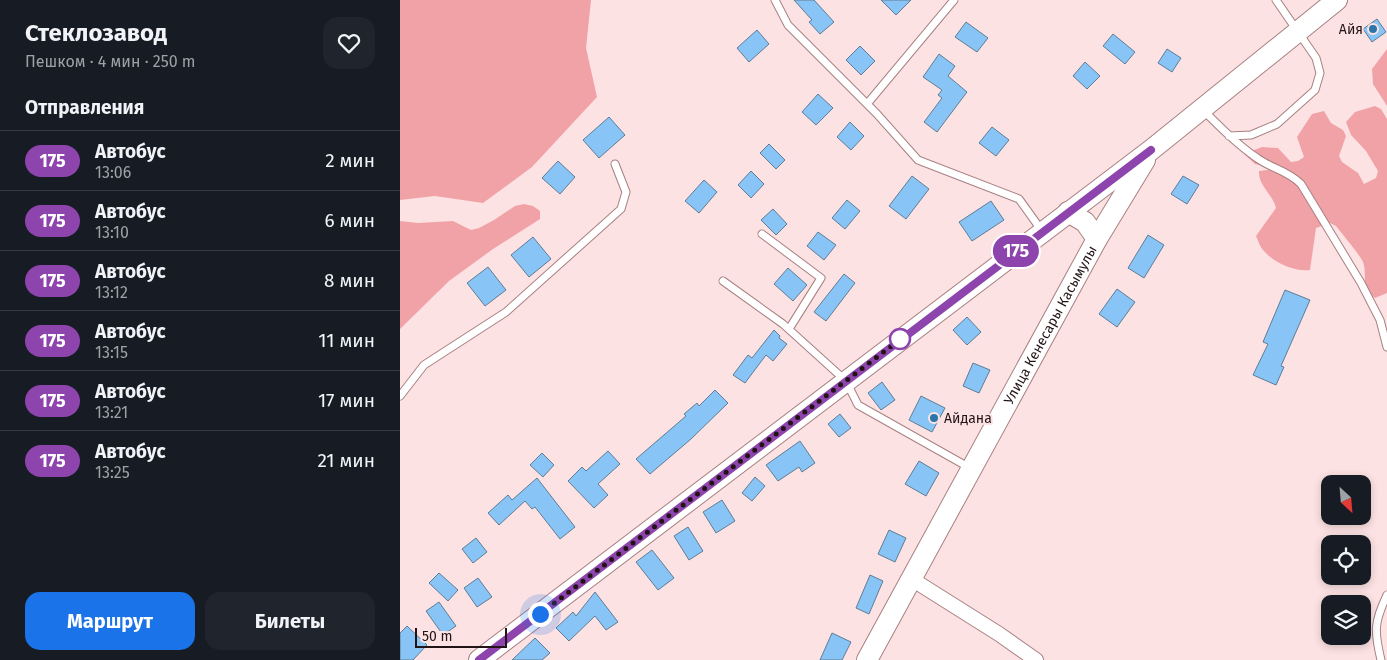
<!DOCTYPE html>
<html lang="ru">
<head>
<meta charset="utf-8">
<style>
  :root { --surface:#171b24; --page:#20242c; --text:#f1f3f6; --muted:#9ea1a6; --line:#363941; --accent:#1a73e8 }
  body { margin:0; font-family:"Fira Sans",sans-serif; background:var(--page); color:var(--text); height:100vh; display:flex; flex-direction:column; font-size:19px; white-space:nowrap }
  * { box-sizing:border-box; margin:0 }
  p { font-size:16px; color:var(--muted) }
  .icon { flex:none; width:28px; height:28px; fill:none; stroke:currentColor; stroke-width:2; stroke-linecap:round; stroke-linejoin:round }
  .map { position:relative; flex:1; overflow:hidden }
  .side { display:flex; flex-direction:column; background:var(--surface); width:400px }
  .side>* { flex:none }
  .badge { padding:0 10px; border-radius:16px; font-size:18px; line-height:32px }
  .needle { width:32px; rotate:154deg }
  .buttons { position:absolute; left:921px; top:475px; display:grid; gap:10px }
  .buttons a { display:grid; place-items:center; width:50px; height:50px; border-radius:10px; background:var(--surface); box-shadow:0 2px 8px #0003; font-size:25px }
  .scale { position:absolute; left:15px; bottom:12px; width:92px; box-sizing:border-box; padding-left:5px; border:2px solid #221415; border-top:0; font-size:14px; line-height:18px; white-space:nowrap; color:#221415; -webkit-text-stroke:4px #fde2e3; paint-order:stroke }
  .you { position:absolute; width:25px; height:25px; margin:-12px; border:4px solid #fff; border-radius:50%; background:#1a73e8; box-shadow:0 0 0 8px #1a73e833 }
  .map>.badge { position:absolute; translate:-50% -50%; box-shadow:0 0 0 2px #fff }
  h2 { padding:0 25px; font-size:19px; line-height:45px }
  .round { display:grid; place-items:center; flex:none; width:52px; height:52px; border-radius:15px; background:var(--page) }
  .summary { display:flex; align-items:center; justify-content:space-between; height:85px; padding:0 25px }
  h1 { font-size:24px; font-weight:700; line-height:38px }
  .button { display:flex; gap:10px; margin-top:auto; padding:10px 25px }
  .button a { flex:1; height:58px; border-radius:15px; background:var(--accent); color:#fff; font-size:20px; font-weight:700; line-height:58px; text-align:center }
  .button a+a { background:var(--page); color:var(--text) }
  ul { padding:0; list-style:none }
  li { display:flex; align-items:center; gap:15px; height:60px; padding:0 25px; border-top:1px solid var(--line) }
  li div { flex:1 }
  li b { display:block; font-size:19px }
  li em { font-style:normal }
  li .badge { min-width:55px; font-weight:700; text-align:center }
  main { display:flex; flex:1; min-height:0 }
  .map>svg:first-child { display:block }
  .forest { fill:#f1a2a7 }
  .building { fill:#88c5f6; stroke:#5f7c94 }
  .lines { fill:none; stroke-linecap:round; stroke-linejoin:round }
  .lane-casing { stroke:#a88082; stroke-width:9 }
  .street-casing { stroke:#a88082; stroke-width:16 }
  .secondary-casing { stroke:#a88082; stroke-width:22 }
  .lane { stroke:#fff; stroke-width:7 }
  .street { stroke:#fff; stroke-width:14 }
  .secondary { stroke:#fff; stroke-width:20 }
  .line-casing { stroke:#fff; stroke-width:11 }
  .line { stroke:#8e44ad; stroke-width:8 }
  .walk { stroke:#221415; stroke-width:5; stroke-dasharray:0 9 }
  .poi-dot { fill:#2c75a8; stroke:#fde2e3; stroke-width:2 }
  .stop-dot { fill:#fff; stroke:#8e44ad; stroke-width:2.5 }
  .labels { text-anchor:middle; stroke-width:4; stroke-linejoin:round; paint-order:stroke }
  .poi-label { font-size:14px; fill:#221415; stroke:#fde2e3; text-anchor:end }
  .street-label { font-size:14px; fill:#221415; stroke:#fde2e3 }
</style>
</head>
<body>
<main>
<section class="side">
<div class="summary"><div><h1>Стеклозавод</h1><p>Пешком · 4 мин · 250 m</p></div><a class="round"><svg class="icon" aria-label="heart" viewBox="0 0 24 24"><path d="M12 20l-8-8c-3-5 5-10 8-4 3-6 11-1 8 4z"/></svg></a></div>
<h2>Отправления</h2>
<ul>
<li><span class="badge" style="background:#8e44ad;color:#fff">175</span><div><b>Автобус</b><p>13:06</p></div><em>2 мин</em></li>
<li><span class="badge" style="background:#8e44ad;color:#fff">175</span><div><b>Автобус</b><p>13:10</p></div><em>6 мин</em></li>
<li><span class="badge" style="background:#8e44ad;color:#fff">175</span><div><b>Автобус</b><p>13:12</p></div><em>8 мин</em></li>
<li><span class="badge" style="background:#8e44ad;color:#fff">175</span><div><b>Автобус</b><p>13:15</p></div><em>11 мин</em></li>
<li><span class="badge" style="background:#8e44ad;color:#fff">175</span><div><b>Автобус</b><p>13:21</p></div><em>17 мин</em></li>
<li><span class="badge" style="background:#8e44ad;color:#fff">175</span><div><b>Автобус</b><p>13:25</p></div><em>21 мин</em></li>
</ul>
<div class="button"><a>Маршрут</a><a>Билеты</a></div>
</section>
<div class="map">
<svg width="987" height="660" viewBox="0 0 987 660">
  <rect width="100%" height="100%" fill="#fde2e3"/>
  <path class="forest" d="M0 0H191L186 48 197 97 132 167 83 203 35 196 0 200Z
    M987 49V106L973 84 972 69Z
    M975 106 981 109 987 119V293L975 298C959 288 968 275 963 262 960 255 942 234 936 226L930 223 916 228 910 270C894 272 874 263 863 250 860 247 858 240 856 236L876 208C873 194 858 186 859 171L876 169 855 164 844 154 862 147 878 148 891 162 898 161 904 157 897 137 912 114 924 111 931 123 943 130 946 136 939 156 942 162 958 173 964 184 976 178 978 171 966 151 951 135 946 122 955 112Z
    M124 204 133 206 140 211V219L93 249 49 281 0 329V221L18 223 53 221 71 230 79 228 94 220 115 206Z"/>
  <path class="building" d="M394 0H414L434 22 420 34 409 22 412 20Z
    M481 0H511L496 15Z
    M977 19 986 32 972 42 963 29Z
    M566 22 588 38 577 52 555 37Z
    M357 30 369 44 349 62 337 48Z
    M713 34 735 52 725 64 703 46Z
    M460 46 475 61 461 75 446 60Z
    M767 49 781 58 772 72 758 63Z
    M539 54 555 66 548 76 567 92 537 132 524 122 542 98 538 95 542 90 523 77Z
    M685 62 700 76 687 89 673 76Z
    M418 94 433 108 416 125 402 112Z
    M209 117 225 135 199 158 183 140Z
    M450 122 464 136 451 150 437 137Z
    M592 127 609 140 596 156 579 143Z
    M369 144 385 160 376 169 360 153Z
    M158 161 175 177 160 194 142 178Z
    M351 171 364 184 351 198 338 185Z
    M512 176 529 189 506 219 489 206Z
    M783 176 799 185 787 204 771 194Z
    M304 180 317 192 299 213 285 201Z
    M447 200 460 211 445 229 432 218Z
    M591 201 604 220 572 241 559 222Z
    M373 209 387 224 376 235 361 220Z
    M418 232 436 245 424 260 407 246Z
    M748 235 764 245 744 278 728 268Z
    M133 237 151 259 129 277 111 255Z
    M88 267 106 290 85 306 67 283Z
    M388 268 407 285 393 301 374 284Z
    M444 274 455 283 426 321 414 312Z
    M717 289 735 302 717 327 699 314Z
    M885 290 910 300 881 366 884 367 876 385 853 375 868 344 863 342Z
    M567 317 581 332 567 345 553 330Z
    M374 330 380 336 379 338 387 344 373 361 366 355 345 383 333 375 348 355 352 358Z
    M573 363 590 370 579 393 563 386Z
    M482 382 495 400 481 410 468 393Z
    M315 390 328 403 291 439 250 474 236 459 286 416 284 414 297 403 299 406Z
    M521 396 545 408 532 432 509 420Z
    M440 414 451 428 439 437 428 424Z
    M400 441 415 463 402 472 399 467 378 481 366 465Z
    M208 451 220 464 198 484 208 495 194 508 168 481 182 467 186 471Z
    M142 453 154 465 143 477 130 465Z
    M519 461 539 473 526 496 505 484Z
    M355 477 365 486 352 501 342 493Z
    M137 478 175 527 160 539 135 507 132 509 125 501 99 525 88 513 108 495 112 500Z
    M322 500 335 521 316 533 303 512Z
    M288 527 303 551 289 560 274 536Z
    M489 530 506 538 495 562 478 554Z
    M76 538 87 552 73 563 62 549Z
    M252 550 274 578 258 590 236 562Z
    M39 573 58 590 48 601 29 583Z
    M470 575 483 581 469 614 456 608Z
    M78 578 92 597 77 607 64 588Z
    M195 592 218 622 206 630 195 616 169 641 156 628 173 612 176 616Z
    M39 602 56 626 43 635 26 611Z
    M7 626 27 645 13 660H0V633Z
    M432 633 451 642 442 660H420Z
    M135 638 150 653 142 660H112Z"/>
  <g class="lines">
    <g class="lane-casing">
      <path id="lane" d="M375 0 388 25 477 114 518 160 619 199 642 231
        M467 104 554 0
        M804 111C821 128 838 145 857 158 872 169 887 170 901 184L961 283 980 320 987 347
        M829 136 851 135 877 124 915 90 920 73 916 58 876 0
        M362 234 421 278 389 329
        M323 281 383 324 446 381 458 405 570 468
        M0 396 24 365 106 312 221 209 226 192 215 164
        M981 660C974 631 974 622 987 595"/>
    </g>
    <g class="street-casing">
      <path id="street" d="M510 578 599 634 636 660"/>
    </g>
    <g class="secondary-casing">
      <g id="secondary">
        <path d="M668 212 685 222 697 239"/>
        <path d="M79 660 751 150 937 0"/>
        <path id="s1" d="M467 660 697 239 745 160"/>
      </g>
    </g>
    <use href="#lane" class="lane"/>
    <use href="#street" class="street"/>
    <use href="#secondary" class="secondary"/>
  </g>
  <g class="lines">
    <g class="line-casing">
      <path id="line" d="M79 660 751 150"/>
    </g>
    <use href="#line" class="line"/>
    <path class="walk" d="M140 614 506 335 500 339"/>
  </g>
  <g class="poi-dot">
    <circle cx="973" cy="29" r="5"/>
    <circle cx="534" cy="418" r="5"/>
  </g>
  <circle class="stop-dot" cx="500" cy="339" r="10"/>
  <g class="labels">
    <g class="poi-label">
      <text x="963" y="34">Айя</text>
      <text x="544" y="423" text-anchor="start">Айдана</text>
    </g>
    <g class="street-label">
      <text dy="5" stroke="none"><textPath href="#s1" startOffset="382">Улица Кенесары Касымулы</textPath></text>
    </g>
  </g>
</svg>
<div class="buttons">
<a><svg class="needle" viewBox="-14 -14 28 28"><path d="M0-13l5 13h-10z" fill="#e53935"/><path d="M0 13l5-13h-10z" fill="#9ea1a6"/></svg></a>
<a><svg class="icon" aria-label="locate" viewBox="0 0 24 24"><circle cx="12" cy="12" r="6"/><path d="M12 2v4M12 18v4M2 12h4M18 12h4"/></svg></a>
<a><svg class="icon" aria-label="layers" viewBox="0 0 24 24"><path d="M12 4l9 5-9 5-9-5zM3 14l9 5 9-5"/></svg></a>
</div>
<div class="scale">50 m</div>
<div class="you" style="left:140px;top:614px"></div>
<b class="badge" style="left:616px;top:251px;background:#8e44ad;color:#fff">175</b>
</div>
</main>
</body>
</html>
